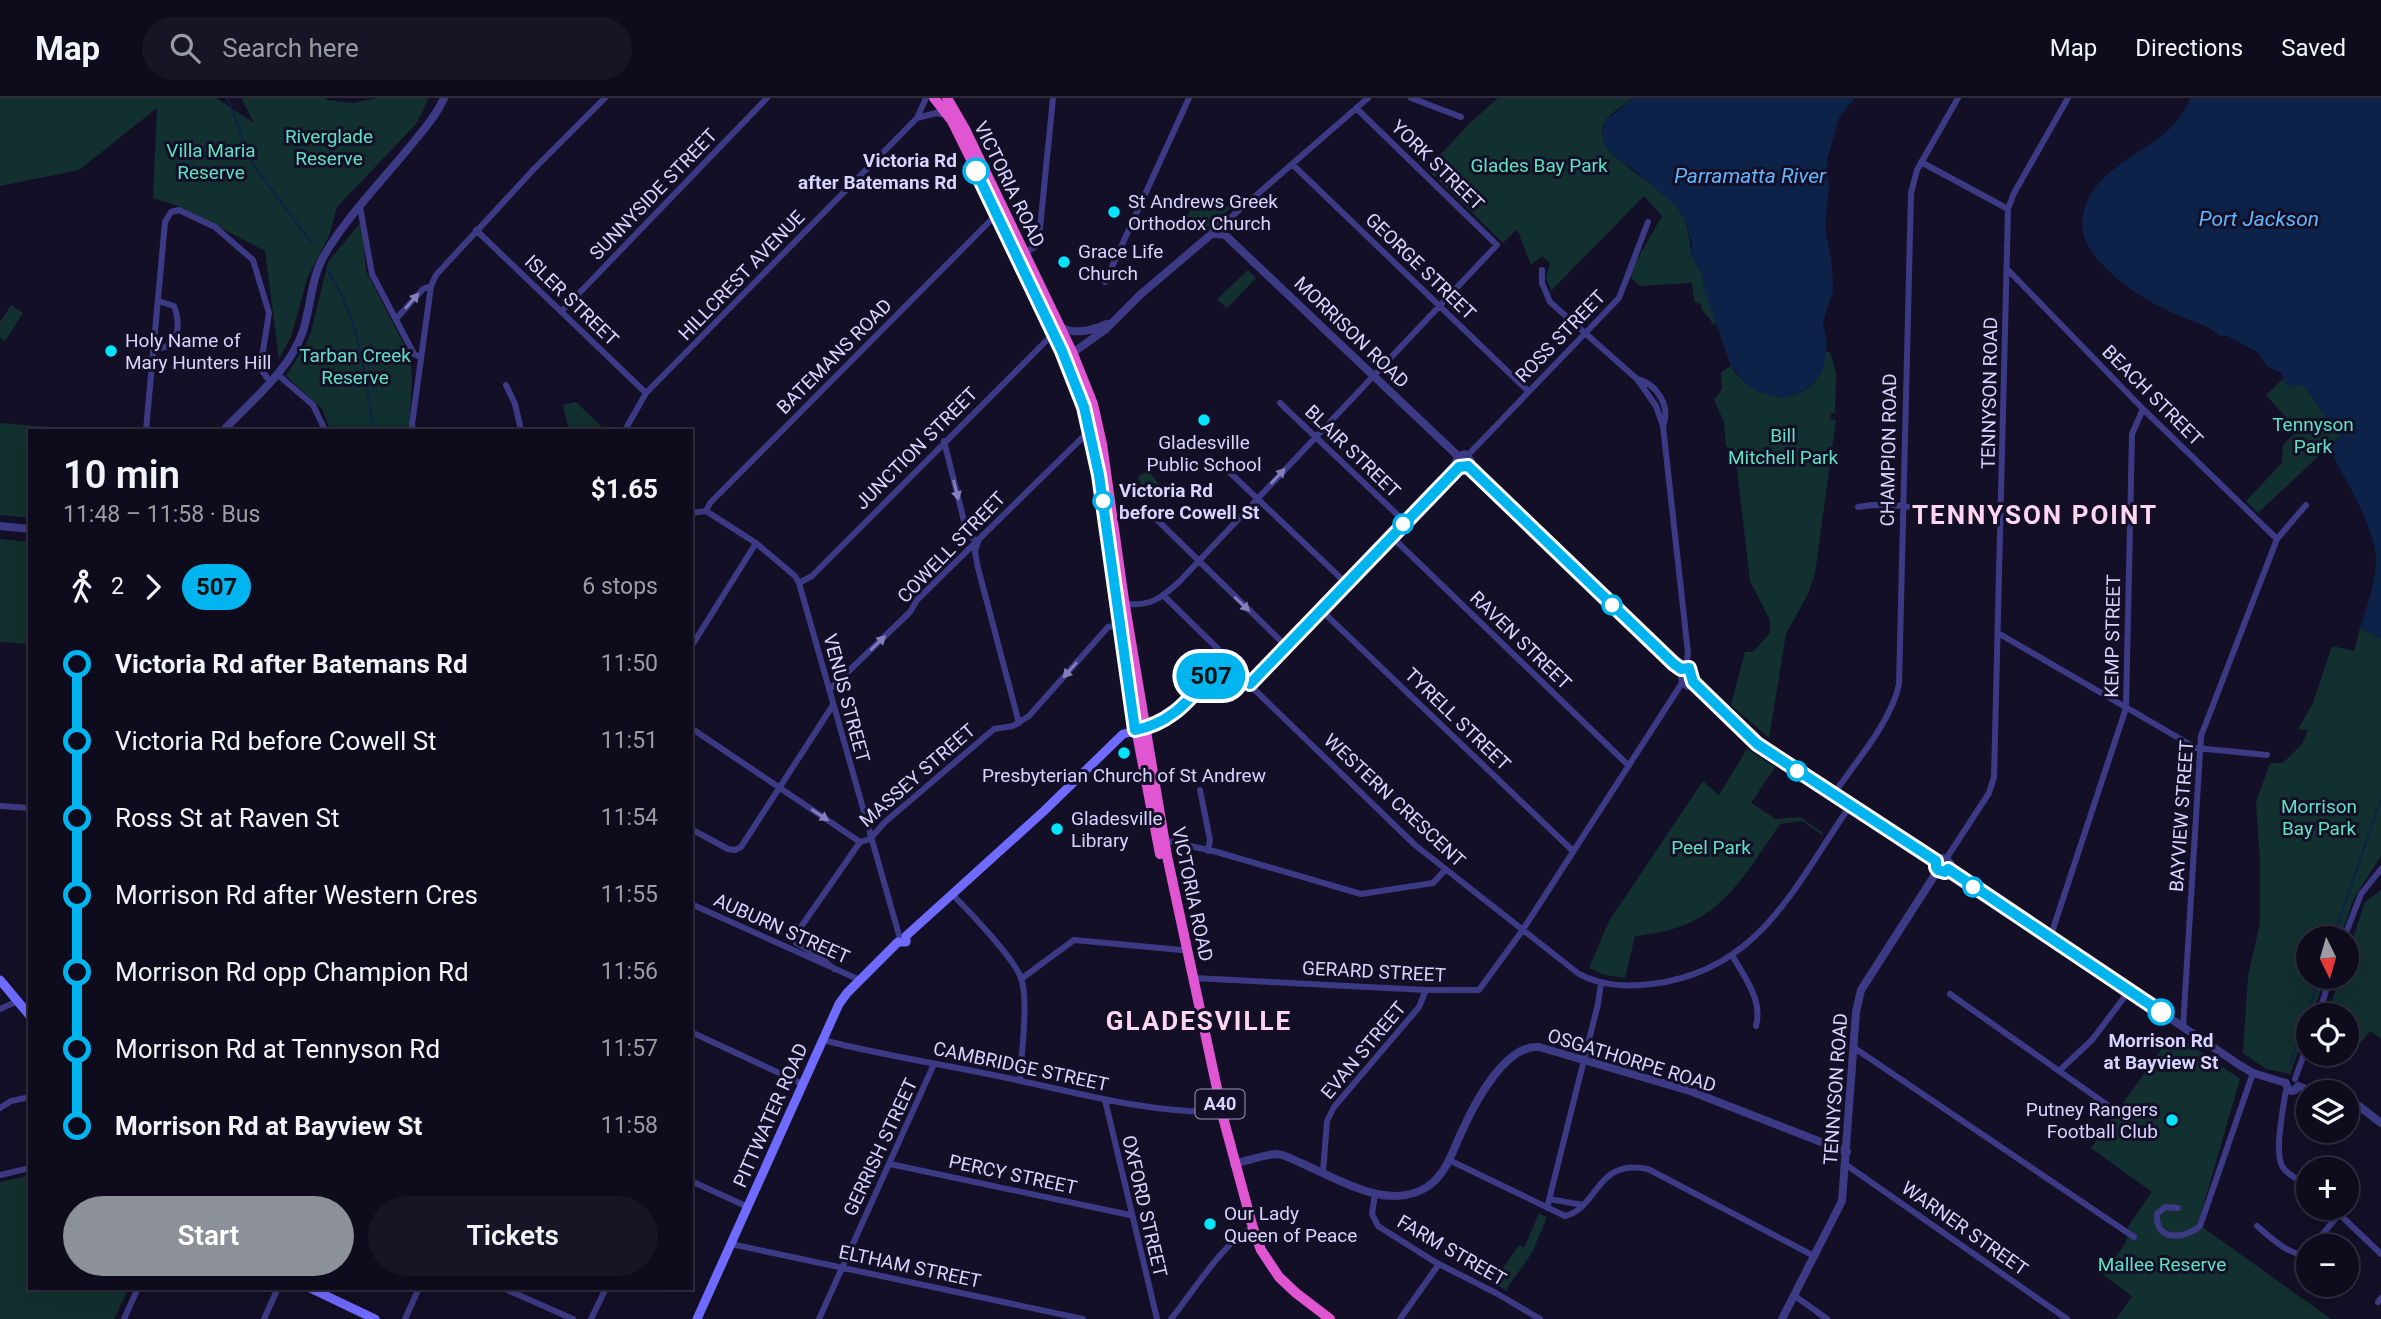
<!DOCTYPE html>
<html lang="en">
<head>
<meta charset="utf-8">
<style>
  :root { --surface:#0e0b1c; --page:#171425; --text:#f1f3f6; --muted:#9b9ba3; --line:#2e2b3b; --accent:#8c9099 }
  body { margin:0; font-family:Roboto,sans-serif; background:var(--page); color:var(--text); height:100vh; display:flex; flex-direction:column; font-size:26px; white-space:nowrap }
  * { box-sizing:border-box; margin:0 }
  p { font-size:23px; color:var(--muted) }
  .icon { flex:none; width:38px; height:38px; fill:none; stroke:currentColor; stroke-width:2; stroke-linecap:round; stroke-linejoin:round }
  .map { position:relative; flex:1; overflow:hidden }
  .details { position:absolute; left:28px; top:331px; width:665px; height:861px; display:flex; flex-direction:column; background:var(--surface); border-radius:0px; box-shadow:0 7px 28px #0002,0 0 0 2px var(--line) }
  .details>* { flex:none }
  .badge { padding:0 14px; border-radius:23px; font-size:24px; line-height:46px }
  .needle { width:46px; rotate:175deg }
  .controls { position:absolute; left:2296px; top:828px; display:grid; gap:14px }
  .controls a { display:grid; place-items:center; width:63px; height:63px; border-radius:50%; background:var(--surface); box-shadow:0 7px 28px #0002,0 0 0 2px var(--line); font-size:35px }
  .map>.badge { position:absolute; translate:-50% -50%; box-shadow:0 0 0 4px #fff }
  .legs { display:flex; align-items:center; gap:10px; height:77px; padding:0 35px; font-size:23px }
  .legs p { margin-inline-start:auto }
  .summary { display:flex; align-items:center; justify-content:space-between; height:119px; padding:0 35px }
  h1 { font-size:38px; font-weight:600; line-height:52px }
  .button { display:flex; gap:14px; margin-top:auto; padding:14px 35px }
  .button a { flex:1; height:80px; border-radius:42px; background:var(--accent); color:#fff; font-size:28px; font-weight:600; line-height:80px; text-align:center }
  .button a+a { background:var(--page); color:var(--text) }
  ul { padding:0 35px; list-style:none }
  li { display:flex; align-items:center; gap:24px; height:77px; font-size:26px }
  li i { display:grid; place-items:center; width:10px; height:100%; margin:0 9px; background:currentColor }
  li i::after { content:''; width:18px; height:18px; margin:-9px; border:5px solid; border-radius:50%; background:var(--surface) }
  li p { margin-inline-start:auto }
  li:first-child i { background:linear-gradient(#0000 50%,currentColor 0) }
  li:last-child i { background:linear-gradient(currentColor 50%,#0000 0) }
  header { display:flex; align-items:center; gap:42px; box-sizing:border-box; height:98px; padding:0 35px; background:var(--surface); border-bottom:2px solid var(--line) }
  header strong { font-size:33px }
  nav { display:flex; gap:38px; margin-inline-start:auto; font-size:24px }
  .search { width:490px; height:63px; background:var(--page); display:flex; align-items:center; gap:18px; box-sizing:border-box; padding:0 24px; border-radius:38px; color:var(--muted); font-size:26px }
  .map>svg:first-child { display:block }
  .green { fill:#12302f }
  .water { fill:#0c2248 }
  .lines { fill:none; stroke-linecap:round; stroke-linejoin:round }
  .stream { stroke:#0c2248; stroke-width:2 }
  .minor { stroke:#3d3a85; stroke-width:6 }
  .tertiary { stroke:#3d3a85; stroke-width:8 }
  .secondary { stroke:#6f6bff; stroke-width:9 }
  .trunk { stroke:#e055d1; stroke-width:10 }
  .oneway { fill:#837fbc }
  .line-1-casing { stroke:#fff; stroke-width:16 }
  .line-1 { stroke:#00b5ef; stroke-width:10 }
  .stop-1-dot { fill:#fff; stroke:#00b5ef; stroke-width:3.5 }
  .poi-dot { fill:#00e5ff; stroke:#130f26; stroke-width:2.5 }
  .labels { text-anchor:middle; stroke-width:6; stroke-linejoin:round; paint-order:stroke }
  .shield { fill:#130f26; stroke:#9e99be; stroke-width:2 }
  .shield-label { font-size:18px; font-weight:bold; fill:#d9d4ff }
  .park-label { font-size:19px; fill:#5fe0c0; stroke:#130f26 }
  .stop-label { font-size:19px; font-weight:bold; fill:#d9d4ff; stroke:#130f26; text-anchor:end }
  .street-label { font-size:19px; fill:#d9d4ff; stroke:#130f26 }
  .poi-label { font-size:19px; fill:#d9d4ff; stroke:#130f26; text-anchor:start }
  .water-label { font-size:21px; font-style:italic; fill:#62b6ff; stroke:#130f26 }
  .district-label { font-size:26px; font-weight:bold; letter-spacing:2px; fill:#ffd6f0; stroke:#130f26 }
</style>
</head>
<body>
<header>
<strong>Map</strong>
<div class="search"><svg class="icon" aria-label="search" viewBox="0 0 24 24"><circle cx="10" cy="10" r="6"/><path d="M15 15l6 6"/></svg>Search here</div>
<nav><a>Map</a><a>Directions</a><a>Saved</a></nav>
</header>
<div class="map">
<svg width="2381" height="1221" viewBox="0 0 2381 1221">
  <rect width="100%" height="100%" fill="#130f26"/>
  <path class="green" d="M0 0H216L254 25 241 0H326L327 2 353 5 377 0H429L416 26 337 109 329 138 307 181 292 236 279 261 265 153 183 110 153 100 157 10 79 72 0 88Z
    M1498 0H1633C1623 8 1600 20 1602 35 1604 61 1659 86 1677 109 1688 123 1689 138 1691 154 1693 163 1701 170 1703 179 1707 195 1710 209 1717 225L1714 227 1701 210 1702 207 1694 203 1692 185 1640 188 1628 177 1662 118 1644 98 1551 193 1546 180 1550 165 1542 158 1531 167 1517 131 1503 145 1427 71 1470 25Z
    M1195 99 1231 110 1205 132 1183 130Z
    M362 123 366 173 411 260 412 283 409 332H330L322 311 286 278 305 248 311 234 328 164Z
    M1248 172 1256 180 1227 210 1217 201Z
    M11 207 23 215 5 243 0 240V224Z
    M1826 254H1830L1836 275 1835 315H1831L1830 321 1836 322 1815 476 1808 496 1786 536 1769 640 1731 607 1745 554H1753L1770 535V522L1750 483 1735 354 1726 348 1724 324 1714 302 1722 291 1721 274 1731 268C1738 281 1747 286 1760 292 1794 309 1821 291 1826 254Z
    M2283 281 2286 287 2302 286 2340 338 2258 415 2246 403 2282 365 2283 347 2293 337 2292 332 2283 322V316L2266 297Z
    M576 304 605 332H569L563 307Z
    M0 325 62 330 61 332H30V420L0 417Z
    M1148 372 1164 393 1153 401 1137 380Z
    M0 441 30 444V546L0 544Z
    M2360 530 2381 541V758L2354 800 2340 840H2308V878L2326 879 2312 917H2308V927L2290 976 2266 971 2243 955 2248 878 2260 825V765L2256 704 2270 665H2283L2302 646 2308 632 2298 631 2313 605 2332 548 2354 553Z
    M1747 651 1775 669 1751 705 1776 721 1800 719 1823 735 1822 737 1802 723 1780 726C1738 787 1717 831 1635 838L1625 880 1604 877 1589 870 1609 823 1703 683 1719 697Z
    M2381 792V941L2370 933 2360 946 2347 935V917H2327L2340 879 2347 878V858L2365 804Z
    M2173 935 2240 981 2198 1126 2331 1221H2116L2132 1198 2103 1177 2126 1144 2129 1127 2152 1094 2091 1050Z
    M30 1077V1190H129L114 1221H0V1084Z
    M1539 1115 1547 1119 1532 1155 1507 1190V1193L1491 1184 1494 1183 1519 1147 1524 1150Z"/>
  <path class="water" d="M1633 0H1855L1839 20 1827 62 1829 90 1825 128 1832 167 1833 192 1823 225 1827 245 1825 262 1822 273 1815 283 1802 295 1783 300 1761 295 1745 285 1731 268 1703 189V177L1691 157 1692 146 1687 127 1676 108 1638 75 1611 56 1605 47 1602 34 1604 24Z
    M2190 0H2381V541L2360 530C2367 507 2376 485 2376 461 2375 428 2344 380 2329 350L2340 338 2302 286 2295 290 2286 287 2281 275 2267 268 2257 254 2226 237 2220 238C2208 227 2192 223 2177 217 2155 207 2132 194 2114 178 2093 159 2075 138 2085 109 2103 57 2172 52 2190 0Z"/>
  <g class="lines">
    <path class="stream" d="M226 0 229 4 252 65 311 144
      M327 171C360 221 364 274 374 332
      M2333 840 2381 701
      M2290 966 2320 878"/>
    <path class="minor" d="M1411 0 1461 19
      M917 20 936 15 946 17
      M1921 64 2008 111
      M1292 66 1528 293
      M360 109 372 176 414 256 420 259
      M1222 127 1368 0
      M476 132 646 295
      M1024 155 1035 149 1039 140 1053 0
      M1542 172V185L1550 204 1637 281 1656 308 1663 328 1688 555 1686 569
      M2008 172 2143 311 2277 441
      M1105 184 1189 0
      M562 213 767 0
      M396 221 423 191 431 188
      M153 252 172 247C179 235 179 221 174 208L158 203
      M277 276 313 307 325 332
      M1637 281C1657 286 1671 308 1663 328
      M506 287 515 306 521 332
      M1280 305 1405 424
      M146 332 165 124 171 114 179 112 215 129 253 162 269 215 261 265 263 274 270 284
      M413 332 412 326 431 188 436 177 534 71 605 0
      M625 332 646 295 917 20 926 0
      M944 343 966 431 971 439 978 444
      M1468 357 1619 200 1648 124
      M1222 367 1346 485
      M1858 409 1872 407 2002 411
      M706 413 756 445 795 478 799 485 899 837
      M706 413 710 405 998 115
      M1148 413 1286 548
      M691 415 706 413
      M1391 438 1629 668
      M978 444 975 454 978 470 1019 625
      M799 485 812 478 1054 235
      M1164 498 1218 551 1225 563 1415 747 1579 876C1602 888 1626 889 1652 886 1760 873 1795 787 1850 708
      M1125 506C1151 508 1160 501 1179 484L1497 147 1356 10
      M1321 512 1573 753
      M1998 535 2196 650 2267 657
      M691 549 756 445
      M1250 586 1459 369
      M829 592 910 514 917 502 1083 339 1092 335
      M691 630 860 744
      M1200 692 1210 742 1208 753
      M1833 697C1854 666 1892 623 1899 586L1911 95 1917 72 1958 0
      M0 708 30 710
      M691 731 728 751 735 752 741 749 833 607
      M1164 742 1217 754 1361 796 1433 785 1445 772
      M1946 761 1989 695 1994 679 2008 111 2014 95 2068 0
      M952 796C968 812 1014 860 1021 880 1029 902 1021 957 1020 982
      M691 806 860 882
      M2050 840 2126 610 2132 336 2143 311
      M2344 840 2361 796 2381 771
      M1732 857C1744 879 1763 901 1756 928
      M834 871 819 858 796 845V836L860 744 870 741 885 724 994 631 1013 628 1029 618 1108 529 1119 527
      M1193 880 1426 892H1479L1522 833 1682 585
      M1021 881 1074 842 1181 852
      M1950 896 2113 1011
      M0 911 18 903
      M2318 917 2331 878
      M2183 929 2201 638 2277 441 2306 407
      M691 934 803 986
      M823 942C888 959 955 968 1021 983 1085 997 1149 1014 1215 1014
      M1853 949 2134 1139
      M2060 972 2092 942 2129 893
      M2295 981 2308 945
      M2287 990 2285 997C2283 1013 2273 1059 2284 1071 2290 1078 2301 1083 2308 1088
      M1105 1002 1157 1221
      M0 1010 11 1003 30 999
      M1449 1062 1565 1118C1599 1110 1595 1060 1648 1071L1814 1158
      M890 1066 1130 1117
      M1845 1066 2067 1221
      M1323 1074 1327 1023 1334 1009 1419 909 1426 892
      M0 1077 30 1070
      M691 1083 748 1109
      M1375 1096 1372 1116 1378 1128 1435 1164 1496 1195 1540 1221
      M1549 1101 1583 1107
      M1547 1110 1598 906 1601 885
      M2178 1110 2165 1109 2157 1116C2155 1144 2185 1141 2200 1128L2253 975
      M2333 1110 2381 1156
      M2257 1128C2270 1139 2290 1159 2308 1156
      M731 1146 1083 1221
      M2313 1148 2339 1116
      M503 1190 573 1221
      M1795 1198 1827 1221
      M2378 1204 2381 1200
      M124 1221 138 1190
      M264 1221 278 1190
      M405 1221 419 1190
      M591 1221 606 1190
      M819 1221 934 966
      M1171 1221C1189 1199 1228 1138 1253 1130
      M1400 1221 1439 1166"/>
    <path class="tertiary" d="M1213.5 131a5.5 5.5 0 1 1 11 0a5.5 5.5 0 1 1-11 0Z
      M1223 135 1458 358
      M1060 228C1072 238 1094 232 1107 226
      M1071 256 1106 231 1141 196 1214 134
      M224 332C251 303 290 272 303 233 311 208 311 179 325 156 347 119 380 85 407 52 421 35 435 20 444 0
      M1458 358 1465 356 1471 363 1468 368
      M1458 358 1456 364 1459 369 1468 368
      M1468 368 1681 571
      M0 428 30 431
      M1681 571 1683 585 1688 588 1693 584
      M1681 571 1686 569 1690 571 1693 584
      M1693 584 1757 647 1936 763
      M1936 763 1942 760 1946 761 1950 765 1948 771
      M1948 771 2241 968 2253 975 2286 985
      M2286 985 2287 989 2291 993 2295 992 2298 988
      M2298 988 2314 994
      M2347 1003 2359 1008 2381 1025
      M1234 1066C1247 1063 1263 1057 1276 1056 1284 1056 1294 1062 1301 1065 1338 1081 1388 1114 1427 1089 1447 1076 1453 1051 1463 1031 1475 1004 1506 946 1539 949L1690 993 1847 1054
      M1782 1221 1842 1103 1856 914 1861 892 1938 772"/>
    <path class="secondary" d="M898 844H906V838L1044 713 1123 636 1151 629 1168 621 1225 563
      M0 882 30 918
      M310 1190 375 1221
      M697 1221 839 906 847 895 898 844"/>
    <path class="trunk" d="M934 0 952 23 987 94
      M947 0 965 31 1073 256 1093 306 1102 346 1124 502 1167 758 1224 1023 1253 1130 1261 1152 1279 1179 1296 1195 1330 1221
      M1018 159 1062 253 1084 309 1102 397
      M1105 419 1134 620 1160 756"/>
  </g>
  <defs><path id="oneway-solid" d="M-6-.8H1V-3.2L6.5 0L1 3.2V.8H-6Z" transform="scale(1.75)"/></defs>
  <g class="oneway">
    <use href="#oneway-solid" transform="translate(412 203) rotate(-49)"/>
    <use href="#oneway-solid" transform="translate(1278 378) rotate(-47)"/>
    <use href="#oneway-solid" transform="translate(956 392) rotate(76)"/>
    <use href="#oneway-solid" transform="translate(1242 506) rotate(44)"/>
    <use href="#oneway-solid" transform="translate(878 545) rotate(-44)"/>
    <use href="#oneway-solid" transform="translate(1070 572) rotate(131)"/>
    <use href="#oneway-solid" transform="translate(820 717) rotate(34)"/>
  </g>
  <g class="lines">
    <g class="line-1-casing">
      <path id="line-1" d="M976 73 1062 253 1084 309 1099 377 1135 632C1179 624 1195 591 1225 563L1250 586 1459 369 1468 368 1674 566 1681 571 1689 570 1693 584 1757 646 1936 763V769L1938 772 1945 774 1948 771 2161 914"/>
    </g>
    <use href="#line-1" class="line-1"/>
  </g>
  <g class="stop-1-dot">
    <circle cx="976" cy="73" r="12"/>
    <circle cx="1103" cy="403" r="9"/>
    <circle cx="1403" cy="426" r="9"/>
    <circle cx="1612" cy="507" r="9"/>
    <circle cx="1797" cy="673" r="9"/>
    <circle cx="1973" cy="789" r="9"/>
    <circle cx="2161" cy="914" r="12"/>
  </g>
  <g class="poi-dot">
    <circle cx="1114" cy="114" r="7"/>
    <circle cx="1064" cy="164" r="7"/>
    <circle cx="111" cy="253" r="7"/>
    <circle cx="1204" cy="322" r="7"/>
    <circle cx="1124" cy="655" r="7"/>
    <circle cx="1057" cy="731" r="7"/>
    <circle cx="2172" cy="1022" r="7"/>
    <circle cx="1210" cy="1126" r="7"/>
  </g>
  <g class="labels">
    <rect class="shield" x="1195.5" y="991.5" width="49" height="29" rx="5"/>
    <g class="shield-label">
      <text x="1220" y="1012">A40</text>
    </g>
    <g class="park-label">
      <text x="329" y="45">Riverglade<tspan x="329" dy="22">Reserve</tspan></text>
      <text x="211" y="59">Villa Maria<tspan x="211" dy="22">Reserve</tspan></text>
      <text x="1539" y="74">Glades Bay Park</text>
      <text x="355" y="264">Tarban Creek<tspan x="355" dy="22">Reserve</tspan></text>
      <text x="2313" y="333">Tennyson<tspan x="2313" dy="22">Park</tspan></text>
      <text x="1783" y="344">Bill<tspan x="1783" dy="22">Mitchell Park</tspan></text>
      <text x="2319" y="715">Morrison<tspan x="2319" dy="22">Bay Park</tspan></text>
      <text x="1711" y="756">Peel Park</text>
      <text x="2162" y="1173">Mallee Reserve</text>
    </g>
    <g class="stop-label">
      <text x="957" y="69">Victoria Rd<tspan x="957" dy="22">after Batemans Rd</tspan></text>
      <text x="1119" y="399" text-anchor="start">Victoria Rd<tspan x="1119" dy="22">before Cowell St</tspan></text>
      <text x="2161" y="949" text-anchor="middle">Morrison Rd<tspan x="2161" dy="22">at Bayview St</tspan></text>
    </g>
    <g class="street-label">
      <text transform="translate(1438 67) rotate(44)" y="7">YORK STREET</text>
      <text transform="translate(1010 86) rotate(64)" y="7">VICTORIA ROAD</text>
      <text transform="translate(653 96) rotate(-46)" y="7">SUNNYSIDE STREET</text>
      <text transform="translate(1421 168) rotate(44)" y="7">GEORGE STREET</text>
      <text transform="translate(741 177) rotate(-46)" y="7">HILLCREST AVENUE</text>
      <text transform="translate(572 202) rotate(44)" y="7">ISLER STREET</text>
      <text transform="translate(1352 234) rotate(44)" y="7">MORRISON ROAD</text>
      <text transform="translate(1560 238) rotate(-46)" y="7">ROSS STREET</text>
      <text transform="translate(834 258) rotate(-45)" y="7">BATEMANS ROAD</text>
      <text transform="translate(1989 295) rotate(-89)" y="7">TENNYSON ROAD</text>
      <text transform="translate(2153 297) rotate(45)" y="7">BEACH STREET</text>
      <text transform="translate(916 350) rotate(-45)" y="7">JUNCTION STREET</text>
      <text transform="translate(1888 352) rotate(-89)" y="7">CHAMPION ROAD</text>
      <text transform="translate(1353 353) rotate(44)" y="7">BLAIR STREET</text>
      <text transform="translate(951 449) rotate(-46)" y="7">COWELL STREET</text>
      <text transform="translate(2112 538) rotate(-89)" y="7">KEMP STREET</text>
      <text transform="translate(1521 542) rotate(44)" y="7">RAVEN STREET</text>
      <text transform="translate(847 600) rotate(75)" y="7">VENUS STREET</text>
      <text transform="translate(1458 621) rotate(44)" y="7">TYRELL STREET</text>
      <text transform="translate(917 677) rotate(-41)" y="7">MASSEY STREET</text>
      <text transform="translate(1395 702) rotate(43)" y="7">WESTERN CRESCENT</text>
      <text transform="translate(2181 718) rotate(-86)" y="7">BAYVIEW STREET</text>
      <text transform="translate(1193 796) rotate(78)" y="7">VICTORIA ROAD</text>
      <text transform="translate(782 830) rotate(24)" y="7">AUBURN STREET</text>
      <text transform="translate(1374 873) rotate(3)" y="7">GERARD STREET</text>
      <text transform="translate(1363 952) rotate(-50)" y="7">EVAN STREET</text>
      <text transform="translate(1632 962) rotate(17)" y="7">OSGATHORPE ROAD</text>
      <text transform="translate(1021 968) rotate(12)" y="7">CAMBRIDGE STREET</text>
      <text transform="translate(1835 991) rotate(-86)" y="7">TENNYSON ROAD</text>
      <text transform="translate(770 1017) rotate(-66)" y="7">PITTWATER ROAD</text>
      <text transform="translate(880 1049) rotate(-65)" y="7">GERRISH STREET</text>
      <text transform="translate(1013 1076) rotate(12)" y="7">PERCY STREET</text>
      <text transform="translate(1145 1108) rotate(77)" y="7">OXFORD STREET</text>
      <text transform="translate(1965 1130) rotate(35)" y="7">WARNER STREET</text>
      <text transform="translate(1452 1152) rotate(30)" y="7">FARM STREET</text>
      <text transform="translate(910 1168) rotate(12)" y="7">ELTHAM STREET</text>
    </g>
    <g class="poi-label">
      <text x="1128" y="110">St Andrews Greek<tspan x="1128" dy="22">Orthodox Church</tspan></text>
      <text x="1078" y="160">Grace Life<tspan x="1078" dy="22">Church</tspan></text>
      <text x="125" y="249">Holy Name of<tspan x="125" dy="22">Mary Hunters Hill</tspan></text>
      <text x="1204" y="351" text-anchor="middle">Gladesville<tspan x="1204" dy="22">Public School</tspan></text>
      <text x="1124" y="684" text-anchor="middle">Presbyterian Church of St Andrew</text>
      <text x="1071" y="727">Gladesville<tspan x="1071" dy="22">Library</tspan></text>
      <text x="2158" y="1018" text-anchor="end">Putney Rangers<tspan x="2158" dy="22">Football Club</tspan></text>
      <text x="1224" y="1122">Our Lady<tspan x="1224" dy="22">Queen of Peace</tspan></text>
    </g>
    <g class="water-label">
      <text x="1750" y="85">Parramatta River</text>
      <text x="2259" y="128">Port Jackson</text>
    </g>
    <g class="district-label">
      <text x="2035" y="426">TENNYSON POINT</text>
      <text x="1199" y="932">GLADESVILLE</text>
    </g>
  </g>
</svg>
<div class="controls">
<a><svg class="needle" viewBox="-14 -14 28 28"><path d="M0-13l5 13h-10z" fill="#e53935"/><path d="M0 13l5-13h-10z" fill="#9b9ba3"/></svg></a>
<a><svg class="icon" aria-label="locate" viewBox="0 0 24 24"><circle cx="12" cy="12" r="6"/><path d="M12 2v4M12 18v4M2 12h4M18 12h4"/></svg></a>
<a><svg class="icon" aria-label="layers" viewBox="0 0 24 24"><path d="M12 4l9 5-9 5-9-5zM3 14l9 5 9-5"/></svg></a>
<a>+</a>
<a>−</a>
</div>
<b class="badge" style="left:1211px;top:578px;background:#00b5ef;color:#111">507</b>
<section class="details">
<div class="summary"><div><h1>10 min</h1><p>11:48 – 11:58 · Bus</p></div><b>$1.65</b></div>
<div class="legs"><svg class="icon" aria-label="walk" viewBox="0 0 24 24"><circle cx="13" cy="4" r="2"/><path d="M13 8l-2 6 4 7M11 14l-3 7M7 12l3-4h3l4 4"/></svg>2<svg class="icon" aria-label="forward" viewBox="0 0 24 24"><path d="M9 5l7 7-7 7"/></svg><b class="badge" style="background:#00b5ef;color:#111">507</b><p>6 stops</p></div>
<ul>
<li><i style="color:#00b5ef"></i><b>Victoria Rd after Batemans Rd</b><p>11:50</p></li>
<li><i style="color:#00b5ef"></i><span>Victoria Rd before Cowell St</span><p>11:51</p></li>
<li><i style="color:#00b5ef"></i><span>Ross St at Raven St</span><p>11:54</p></li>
<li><i style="color:#00b5ef"></i><span>Morrison Rd after Western Cres</span><p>11:55</p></li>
<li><i style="color:#00b5ef"></i><span>Morrison Rd opp Champion Rd</span><p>11:56</p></li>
<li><i style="color:#00b5ef"></i><span>Morrison Rd at Tennyson Rd</span><p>11:57</p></li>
<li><i style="color:#00b5ef"></i><b>Morrison Rd at Bayview St</b><p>11:58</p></li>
</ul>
<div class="button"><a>Start</a><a>Tickets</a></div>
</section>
</div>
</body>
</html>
